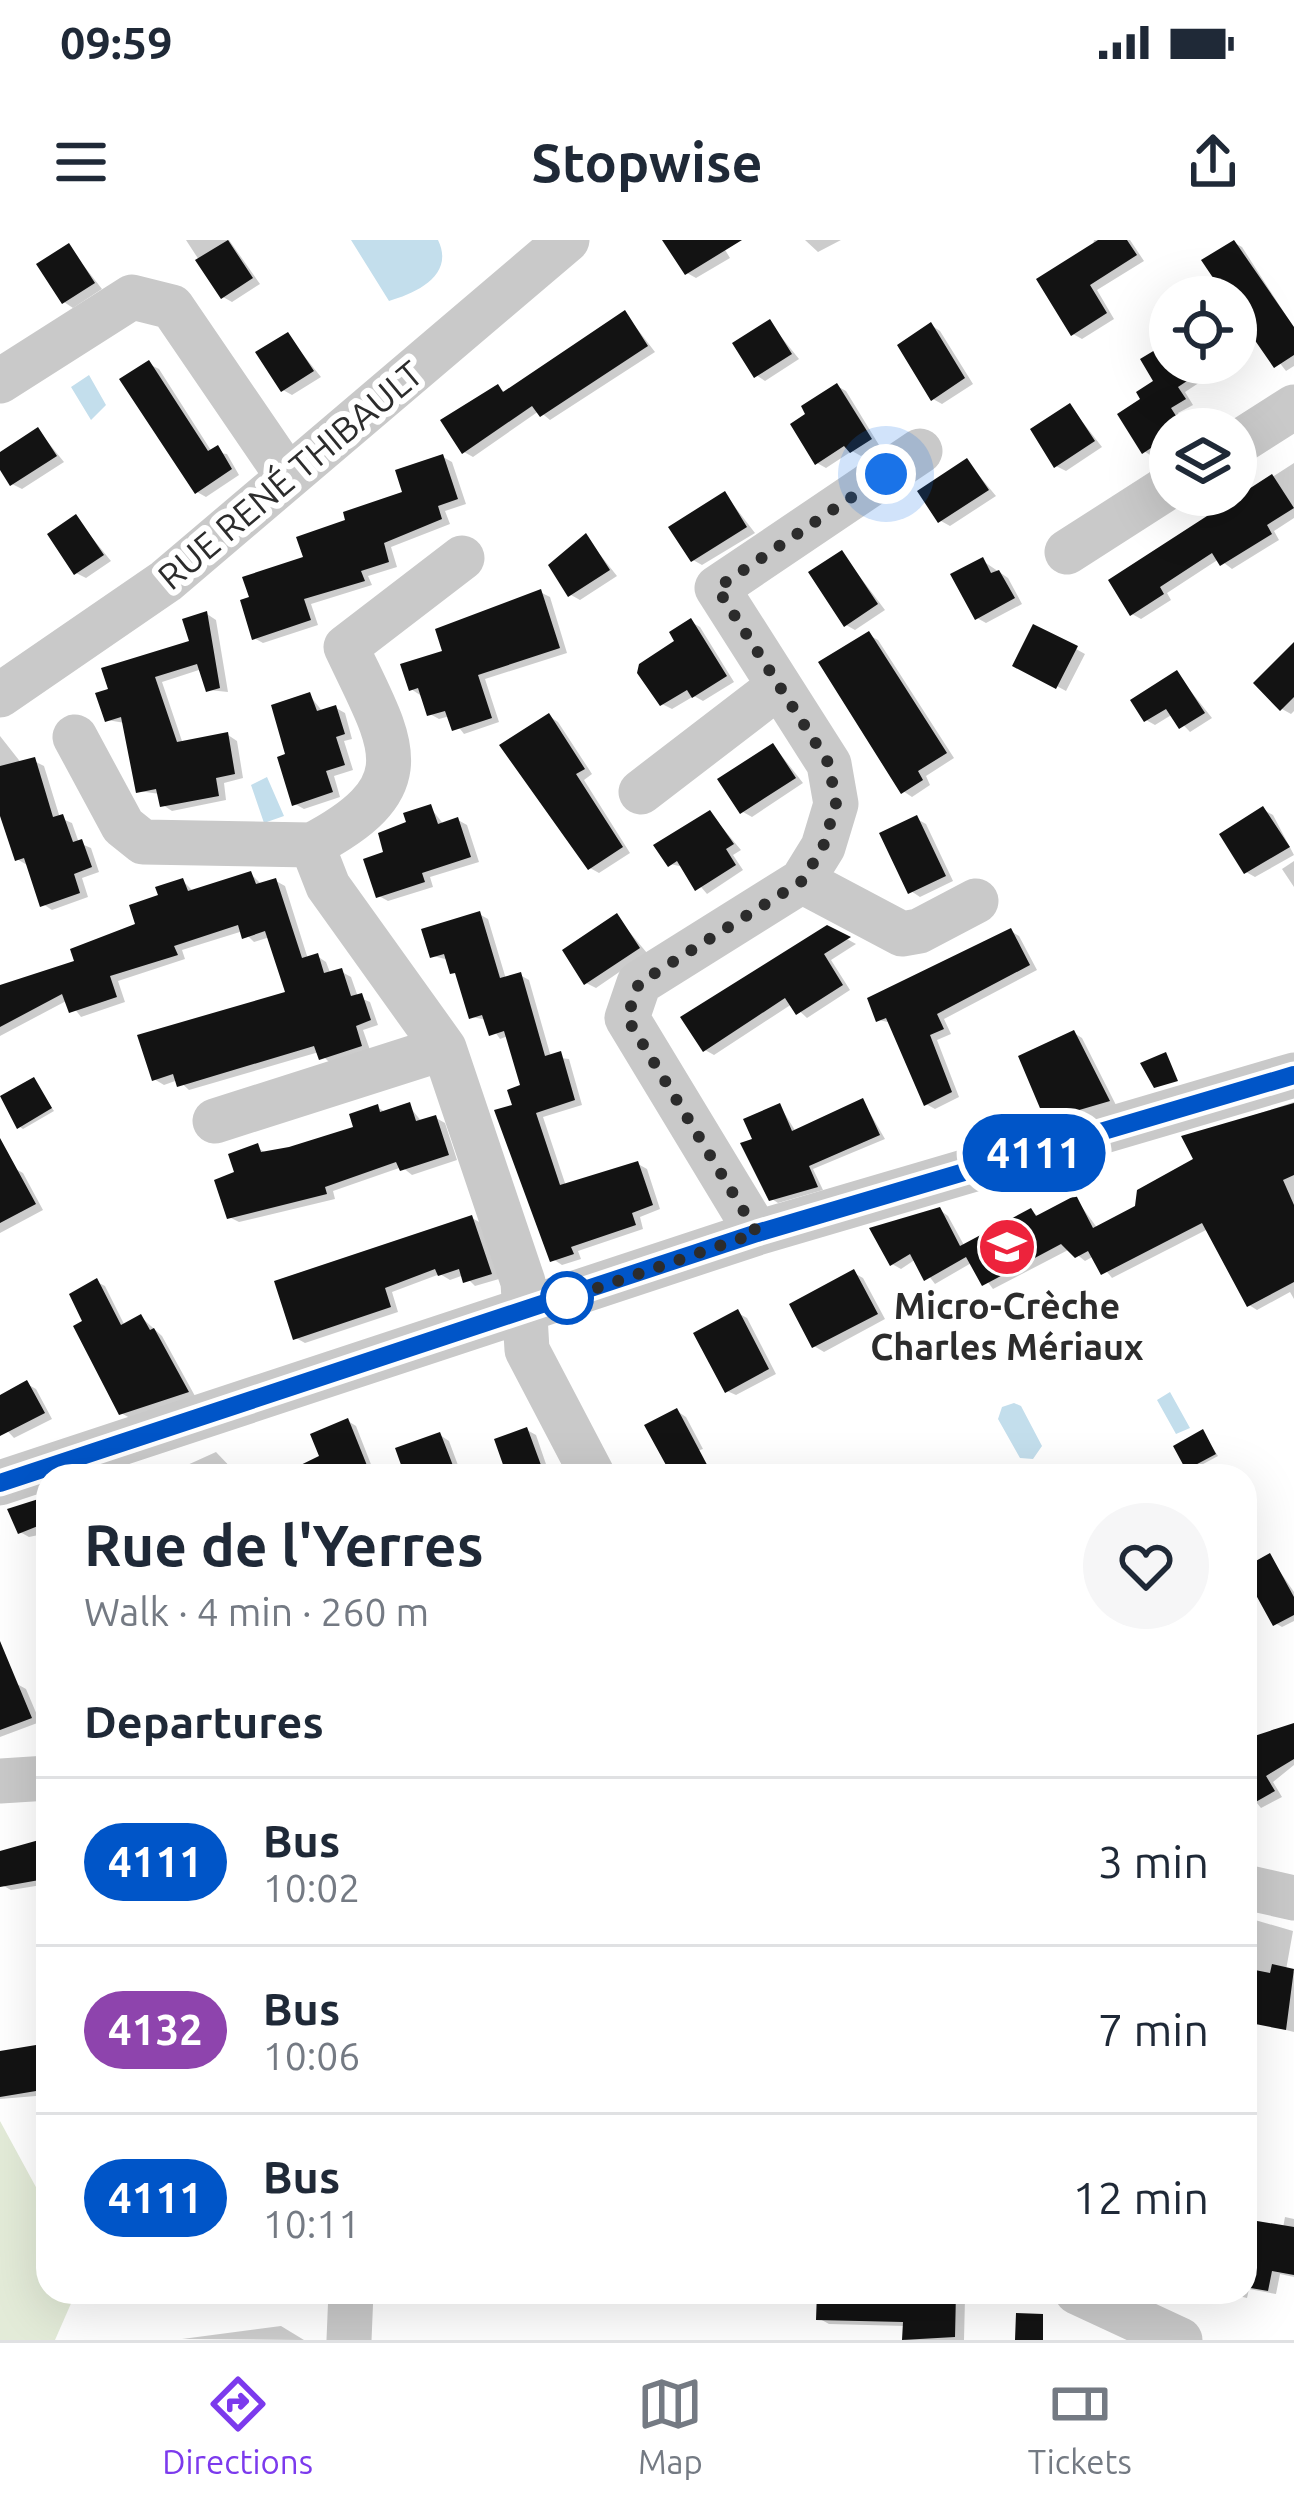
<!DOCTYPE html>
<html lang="en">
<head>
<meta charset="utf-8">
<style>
  :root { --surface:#fff; --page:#f6f6f7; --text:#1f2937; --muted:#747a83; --line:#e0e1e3; --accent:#7c3aed }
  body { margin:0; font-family:Ubuntu,sans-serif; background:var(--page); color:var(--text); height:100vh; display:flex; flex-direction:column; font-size:45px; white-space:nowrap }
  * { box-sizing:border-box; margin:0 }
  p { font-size:39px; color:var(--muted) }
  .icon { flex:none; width:66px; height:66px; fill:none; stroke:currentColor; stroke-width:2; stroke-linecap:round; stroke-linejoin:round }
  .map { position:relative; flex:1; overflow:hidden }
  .drawer { position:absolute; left:36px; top:1224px; width:1221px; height:840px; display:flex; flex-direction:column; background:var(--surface); border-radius:36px; box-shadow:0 12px 48px #0002 }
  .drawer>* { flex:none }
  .badge { padding:0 24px; border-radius:39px; font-size:42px; line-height:78px }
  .controls { position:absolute; left:1149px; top:36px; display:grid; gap:24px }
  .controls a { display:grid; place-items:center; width:108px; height:108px; border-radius:50%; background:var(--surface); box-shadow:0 12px 48px #0002; font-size:60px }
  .you { position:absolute; width:60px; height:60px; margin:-30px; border:9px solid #fff; border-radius:50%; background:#1a73e8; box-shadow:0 0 0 18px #1a73e833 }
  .map>.badge { position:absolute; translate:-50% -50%; box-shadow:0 0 0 6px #fff }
  h2 { padding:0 48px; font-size:45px; line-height:108px }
  .round { display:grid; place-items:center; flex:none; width:126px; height:126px; border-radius:63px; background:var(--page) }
  .head { display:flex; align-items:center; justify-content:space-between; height:204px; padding:0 48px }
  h1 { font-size:57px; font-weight:700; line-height:90px }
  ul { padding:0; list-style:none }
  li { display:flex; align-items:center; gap:36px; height:168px; padding:0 48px; border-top:3px solid var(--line) }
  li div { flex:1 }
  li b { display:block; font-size:45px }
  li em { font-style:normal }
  li .badge { min-width:132px; font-weight:700; text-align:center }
  .status { display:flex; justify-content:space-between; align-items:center; height:84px; padding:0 60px; background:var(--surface); direction:ltr }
  .status svg { height:33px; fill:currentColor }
  header { display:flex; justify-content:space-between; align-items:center; height:156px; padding:0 48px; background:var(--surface); font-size:54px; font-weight:700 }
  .tab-bar { display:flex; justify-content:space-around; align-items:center; height:168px; border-top:3px solid var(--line); background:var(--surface); font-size:33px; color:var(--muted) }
  .tab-bar a { display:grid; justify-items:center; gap:6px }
  .tab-bar .current { color:var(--accent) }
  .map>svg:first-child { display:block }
  .green { fill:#e3ebd8 }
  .water { fill:#c3deec }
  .shadow { fill:#0003 }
  .building { fill:#131313 }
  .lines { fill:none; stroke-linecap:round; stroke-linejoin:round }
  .minor { stroke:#c9c9c9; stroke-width:45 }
  .line-casing { stroke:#fff; stroke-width:27 }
  .line { stroke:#0055c8; stroke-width:18 }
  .walk { stroke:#2c2c2c; stroke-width:12; stroke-dasharray:0 21.6 }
  .stop-dot { fill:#fff; stroke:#0055c8; stroke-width:6 }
  .labels { text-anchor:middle; stroke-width:12; stroke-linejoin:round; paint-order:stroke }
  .street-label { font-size:36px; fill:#2c2c2c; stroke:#fff }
  .poi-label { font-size:36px; font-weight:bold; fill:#2c2c2c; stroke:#fff }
</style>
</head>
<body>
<div class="status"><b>09:59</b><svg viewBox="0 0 49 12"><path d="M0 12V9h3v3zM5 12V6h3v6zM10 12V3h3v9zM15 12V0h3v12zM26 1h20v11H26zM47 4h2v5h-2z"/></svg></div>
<header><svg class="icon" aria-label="menu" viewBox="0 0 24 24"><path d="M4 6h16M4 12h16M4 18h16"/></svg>Stopwise<svg class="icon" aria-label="share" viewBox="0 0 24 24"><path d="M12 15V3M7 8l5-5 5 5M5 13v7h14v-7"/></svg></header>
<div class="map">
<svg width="1294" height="2100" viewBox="0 0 1294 2100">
  <rect width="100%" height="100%" fill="#fff"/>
  <path class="green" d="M0 1881 37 1949 48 1948V2052H76L55 2100H0Z"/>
  <path class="water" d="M351 0H438C455 35 417 53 389 61Z
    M89 135 106 165 91 180 71 147Z
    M267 537 284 576 264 583 251 545Z
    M1170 1152 1190 1188 1176 1194 1157 1160Z
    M1014 1163 1021 1166 1042 1206 1033 1219 1020 1218 998 1179 1002 1167Z"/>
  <path class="shadow" d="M186 0H229L260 44 232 62 223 57Z
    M668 0H719L730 18 696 38 687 33Z
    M805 0H841L818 12Z
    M1094 0H1130L1144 21 1097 50 1114 79 1082 99 1073 94Z
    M1233 2 1242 7 1294 88V126L1286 131 1236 67V57H1230Z
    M69 7 102 49 73 68 64 62Z
    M625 73 655 112 550 180 539 171 473 217 464 212 498 148 507 153Z
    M770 83 799 119 765 141 756 135Z
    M931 85 940 91 973 144 942 164 933 159Z
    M288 96 321 137 292 155 283 150Z
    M1170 104V123H1208L1214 133 1185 152 1193 165 1178 173 1185 185 1170 189V206L1153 217 1144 211V160L1158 141Z
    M149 124 159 129 212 212 227 214 239 235 206 257 197 252Z
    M837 146 846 151 879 205 861 216 852 211 826 228 817 223Z
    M1070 166 1102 207 1066 231 1056 226Z
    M38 190 64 222 22 249 12 244 0 216Z
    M443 217 452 222 466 264 445 271 450 284 391 307 397 327 368 336 372 345 311 364 318 385 263 403 254 398 306 319 406 254Z
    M967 221 996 256 950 286 941 281Z
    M1294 223V278L1274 291 1279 300 1232 329 1219 319 1167 353 1171 360 1141 379 1132 374 1112 341Z
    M725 254 755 293 702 325 693 320Z
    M76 278 111 321 86 338 76 333Z
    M586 297 617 336 580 360 571 355Z
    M842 313 885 370 855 390 846 385Z
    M983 321 1008 338 1022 364 986 383 977 378Z
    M540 352 550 357 567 413 485 439 499 482 464 494 450 476 439 479 430 474 420 455 411 449 446 413Z
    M207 374 216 380 228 452 209 450 202 429 162 442 183 504 228 495 237 501 243 538 224 543 226 560 172 571 163 565 160 554 138 551 125 483 107 480 99 455 193 403Z
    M691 382 700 387 734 442 703 461 694 456 672 469 662 464 678 402Z
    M869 395 878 400 954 518 926 536 930 545 912 557 903 551Z
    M1076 409 1085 414 1066 451 1016 424Z
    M1294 411V471L1291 474 1282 469Z
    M1177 434 1212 478 1190 492 1173 474 1155 485 1146 480Z
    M310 456 323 472 336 468 345 473 352 499 344 501 353 530 334 536 340 557 304 569 295 564 289 516Z
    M549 476 558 482 592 534 584 540 630 613 599 633 590 628Z
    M0 496 22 524 34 521 44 526 60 578 72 583 79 603 91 608 99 632 82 638 88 657 52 670 43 664 27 625 17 619 0 567Z
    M774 506 803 543 752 577 743 572Z
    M430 567 444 585 458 580 467 585 479 622 430 637 433 647 388 661 379 656 410 584Z
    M1264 570 1273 575 1294 615 1255 637 1246 632Z
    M710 573 741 610 733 615 743 630 707 654 684 627 670 624Z
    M917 579 926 584 953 641 920 657 911 651Z
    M1294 621V647L1282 629Z
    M251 634 262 645 276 641 285 646 308 719 317 716 326 722 331 735 342 732 351 737 358 757 370 762 378 785 363 790 370 810 330 823 319 812 189 850 178 840 164 845 154 839 289 754 270 697 254 702 243 691 182 710 185 719 118 741 125 762 81 777 68 760 0 796V746L78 723 138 685 183 641 194 652Z
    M479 674 488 679 506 739 520 735 529 740 551 817 569 819 582 865 543 877 566 946 638 924 647 929 660 969 640 977 643 989 578 1011 581 1019 562 1025 553 1019 523 847 508 796 500 799 487 780 472 777 459 736 449 720 433 716Z
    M617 677 647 713 596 748 586 743Z
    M827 688 856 704 831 720 850 750 807 778 792 764 714 815 705 810Z
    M1011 691 1019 696 1037 730 944 779 951 794 937 800 959 857 935 869 926 864 892 783 879 780Z
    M1074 793 1082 798 1116 865 1055 883 1047 878Z
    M34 841 54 871 23 889 20 887Z
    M863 861 885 899 813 929 823 950 778 963 772 959 756 900 780 866 796 892Z
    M1294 862V1059L1290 1052 1257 1070 1249 1065 1208 989 1112 1038 1094 1016 1085 1021 1070 1009 993 1049 973 1022 935 1044 916 1019 901 1029 892 1024 940 970 948 976 965 1007 1031 972 1041 977 1076 959 1098 989 1138 968 1197 920 1185 898Z
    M409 866 422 882 436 878 445 883 457 920 412 935 402 927 333 951 335 959 239 982 229 977 238 934 257 907 267 914 356 889 377 867 387 873Z
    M14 928 23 933 43 970 0 993V937Z
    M472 978 481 983 499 1039 475 1046 464 1035 450 1040 440 1034 392 1052 398 1072 305 1103 296 1098Z
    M854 1033 863 1038 885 1079 824 1112 814 1106Z
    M97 1042 105 1046 125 1086 141 1077 162 1096 195 1156 130 1178 121 1173 86 1083Z
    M738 1073 747 1078 776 1134 736 1155 727 1151Z
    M27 1144 36 1149 52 1179 14 1198 0 1183V1158Z
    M677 1171 686 1177 703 1209 672 1219Z
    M348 1181 356 1186 374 1232 287 1236 323 1218Z
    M527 1190 536 1195 547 1227 558 1236H511Z
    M1203 1193 1218 1216 1192 1230 1188 1228Z
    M440 1195 449 1201 462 1236H408Z
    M216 1212 239 1236H163Z
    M152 1227 162 1236H133Z
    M48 1259V1293L29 1297 20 1292Z
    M1270 1317 1294 1352V1381L1282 1387 1275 1383Z
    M17 1444 26 1449 40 1482 0 1497V1450Z
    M1274 1489 1294 1490V1525L1273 1542 1282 1557 1261 1568 1245 1549V1505Z
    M38 1603 47 1609 48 1644 11 1650 2 1645 0 1614Z
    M1245 1677 1293 1691 1286 1730 1294 1732V1792L1246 1780Z
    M48 1806V1855L0 1859V1814Z
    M1285 1977 1294 1979V2037L1280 2034 1276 2054 1249 2049 1247 2058 1222 2052H1245V1982L1283 1988Z
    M609 2052H784V2054L706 2053 707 2062 661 2063 653 2053Z
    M820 2052H956L965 2058 964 2100H905L906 2086 829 2084 820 2079Z
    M281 2086 304 2100 182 2099Z"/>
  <path class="building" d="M228 0 253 38 221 59 195 20Z
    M662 0H742L685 35Z
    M1098 0H1127L1137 15 1090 45 1107 73 1071 96 1036 39Z
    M1234 0 1294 87V115L1274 128 1236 73V57H1226L1201 20Z
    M69 3 95 43 62 64 36 24Z
    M625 70 648 106 540 177 532 166 462 214 440 180 498 144 503 152Z
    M770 79 792 114 754 138 732 103Z
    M931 82 965 138 931 161 897 105Z
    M288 92 314 131 281 152 255 112Z
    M1170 101V123H1214L1178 147 1186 159 1171 168 1178 179 1161 190 1166 198 1142 214 1117 174 1140 159 1136 152 1153 141 1140 119Z
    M149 120 208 211 218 205 232 229 195 254 119 139Z
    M837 143 872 199 850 213 844 206 815 225 790 184 805 174 801 166Z
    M1070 163 1095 201 1054 228 1030 189Z
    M38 187 57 216 10 246 0 230V212Z
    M443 214 458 259 438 266 442 279 384 303 389 322 361 331 365 341 304 359 311 380 252 400 240 360 249 357 242 337 303 317 296 297 345 280 343 272 402 252 395 230Z
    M967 218 989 250 938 283 917 251Z
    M1272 234 1294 268 1267 285 1272 294 1220 326 1212 313 1160 347 1164 354 1130 376 1108 340Z
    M725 251 747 287 691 322 668 287Z
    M76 274 104 315 74 335 47 294Z
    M586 293 610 330 568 357 548 325Z
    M842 310 878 364 844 387 808 332Z
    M983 317 991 333 999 330 1015 358 975 380 950 334Z
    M541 349 560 408 478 435 492 478 452 491 445 471 427 476 418 448 409 451 400 424 442 411 435 389Z
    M207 371 220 448 206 452 197 424 155 437 177 502 228 492 235 534 216 538 219 556 160 567 156 549 136 553 121 477 105 482 95 453 108 449 101 428 189 401 182 379Z
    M691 378 727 436 692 458 687 450 660 466 637 433 639 424 674 401 669 392Z
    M1033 384 1078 406 1056 449 1012 426Z
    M869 391 947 513 918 531 923 540 901 554 818 422Z
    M1294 402V457L1280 471 1253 443Z
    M1177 430 1205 473 1179 489 1166 469 1144 482 1130 460Z
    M310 452 317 471 336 465 345 494 336 497 345 525 326 531 333 552 292 566 277 517 285 514 271 465Z
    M549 473 585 529 576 534 623 607 588 630 499 505Z
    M773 503 796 538 740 574 717 539Z
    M35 517 53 577 63 574 73 602 82 599 92 627 74 634 80 653 40 667 24 618 15 621 0 576V526Z
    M431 564 438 584 458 577 471 617 422 633 425 642 376 658 363 619 383 612 378 593 406 582 403 573Z
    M1263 566 1290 607 1244 634 1219 594Z
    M710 570 734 604 726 609 736 625 695 651 677 621 668 627 653 605Z
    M917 575 946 636 908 654 879 593Z
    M251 631 256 644 276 638 302 718 318 713 324 733 342 728 351 756 362 753 371 780 356 786 362 806 319 820 314 806 177 847 173 834 152 841 137 795 285 752 265 691 242 699 238 685 174 706 178 715 110 736 117 757 69 773 62 754 0 787V745L74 721 70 709 135 684 129 665 158 655 155 647 183 638 188 651Z
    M480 671 500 738 521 732 545 816 561 811 575 860 536 873 560 945 638 921 653 965 632 973 636 985 571 1007 574 1014 550 1022 494 870 512 865 507 850 520 845 504 791 489 796 482 775 469 779 455 733 450 734 444 714 430 718 421 689Z
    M617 673 640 708 584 745 562 710Z
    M827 685 851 697 824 714 843 745 796 775 785 758 703 812 680 777Z
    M1011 688 1030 725 937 774 944 789 930 795 952 852 924 866 886 778 876 782 867 758Z
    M1074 790 1110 861 1045 880 1018 816Z
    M1166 812 1178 841 1154 848 1140 823Z
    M34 837 52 868 17 889 0 856Z
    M863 858 880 895 809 926 818 947 769 961 740 903 752 899 743 879 780 863 792 891Z
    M410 862 416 881 436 875 449 915 400 931 396 922 325 947 327 954 227 979 214 940 234 932 228 914 258 903 261 912 289 907 353 887 349 874 378 864 380 872Z
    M1294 863V935L1283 940 1294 965V1042L1247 1067 1202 983 1101 1035 1088 1011 1075 1018 1061 1004 982 1046 966 1017 924 1041 910 1014 890 1026 869 988 940 967 960 1006 1031 968 1036 976 1076 955 1093 988 1135 966 1137 950 1193 919 1181 896Z
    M0 898 36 964 0 983Z
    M472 975 492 1034 463 1043 459 1029 438 1036 435 1029 385 1048 391 1067 293 1100 274 1041Z
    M854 1029 878 1074 812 1108 789 1064Z
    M97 1038 121 1085 141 1074 150 1090 154 1088 189 1152 119 1175 73 1086 82 1081 69 1054Z
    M738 1069 769 1129 725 1153 693 1093Z
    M27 1140 45 1173 0 1196V1155Z
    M677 1168 713 1236H672L644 1185Z
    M348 1178 368 1228 348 1236H278L319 1216 310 1194Z
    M527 1187 545 1236H507L494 1199Z
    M1203 1189 1216 1214 1186 1230 1173 1206Z
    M440 1192 457 1236H405L395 1208Z
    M48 1256V1282L18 1294 7 1269Z
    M1270 1313 1294 1357V1375L1273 1386 1245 1335V1327Z
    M0 1401 32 1478 0 1490Z
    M1294 1483V1519L1266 1536 1275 1551 1245 1568V1499Z
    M39 1600 45 1639 0 1647V1611Z
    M1272 1724 1294 1729 1286 1790 1245 1782V1728L1270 1733Z
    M48 1803V1849L0 1857V1811Z
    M1245 1979 1294 1987V2035L1272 2031 1268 2051 1245 2047Z
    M817 2052H956L955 2097 902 2100 903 2082 816 2080Z
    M1016 2073 1043 2074V2100H1015Z"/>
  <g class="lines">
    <path class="minor" d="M0 141 132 57 172 67 288 237
      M1236 204 1294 167
      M1067 312 1170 246
      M462 318 346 407C391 503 426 545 312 605L328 646 444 808 523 1042 527 1110 593 1236
      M0 455 166 341 567 0
      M75 497 123 586 143 602 312 605
      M641 552 779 446
      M802 641 902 694 919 691 976 661
      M215 881 444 808
      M757 993 627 778 639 743 802 641 823 607 836 564 829 524 717 348 920 211
      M0 1243 757 993 1294 835
      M0 1541 48 1538
      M1245 1647 1294 1658
      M1077 2052 1180 2100
      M349 2100 351 2052"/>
  </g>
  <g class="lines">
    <g class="line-casing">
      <path id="line" d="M0 1243 757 993 1294 835"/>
    </g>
    <use href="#line" class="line"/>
    <path class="walk" d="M567 1058 562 1060 757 993 627 778 639 743 802 641 823 607 836 564 829 524 717 348 886 234"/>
  </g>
  <defs>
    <g id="school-disc" transform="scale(3)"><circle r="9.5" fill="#ed233c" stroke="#fff"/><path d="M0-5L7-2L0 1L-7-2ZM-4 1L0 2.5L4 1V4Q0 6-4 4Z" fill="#fff"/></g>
  </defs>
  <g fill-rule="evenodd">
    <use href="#school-disc" x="1007" y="1007"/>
  </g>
  <circle class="stop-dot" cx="567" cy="1058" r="24"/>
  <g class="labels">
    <g class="street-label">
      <text transform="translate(290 235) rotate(-40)" y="13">RUE RENÉ THIBAULT</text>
    </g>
    <g class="poi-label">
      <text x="1007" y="1079">Micro-Crèche<tspan x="1007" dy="41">Charles Mériaux</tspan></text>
    </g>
  </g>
</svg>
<div class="controls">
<a><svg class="icon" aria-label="locate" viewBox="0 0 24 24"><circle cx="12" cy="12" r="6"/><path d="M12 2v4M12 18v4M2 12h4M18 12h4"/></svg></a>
<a><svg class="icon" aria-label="layers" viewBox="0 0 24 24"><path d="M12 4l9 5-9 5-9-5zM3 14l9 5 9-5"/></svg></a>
</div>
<div class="you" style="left:886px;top:234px"></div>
<b class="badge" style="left:1034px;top:913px;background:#0055c8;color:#fff">4111</b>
<section class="drawer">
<div class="head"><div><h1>Rue de l'Yerres</h1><p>Walk · 4 min · 260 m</p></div><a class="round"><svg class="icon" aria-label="heart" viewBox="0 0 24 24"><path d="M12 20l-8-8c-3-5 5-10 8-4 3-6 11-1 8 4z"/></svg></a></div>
<h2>Departures</h2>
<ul>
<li><span class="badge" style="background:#0055c8;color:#fff">4111</span><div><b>Bus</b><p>10:02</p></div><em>3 min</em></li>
<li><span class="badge" style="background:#8e44ad;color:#fff">4132</span><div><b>Bus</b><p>10:06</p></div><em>7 min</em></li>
<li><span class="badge" style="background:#0055c8;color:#fff">4111</span><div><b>Bus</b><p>10:11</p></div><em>12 min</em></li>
</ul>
</section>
</div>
<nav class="tab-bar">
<a class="current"><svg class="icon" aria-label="directions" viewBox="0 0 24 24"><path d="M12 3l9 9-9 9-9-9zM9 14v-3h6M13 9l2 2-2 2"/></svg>Directions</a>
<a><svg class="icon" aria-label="map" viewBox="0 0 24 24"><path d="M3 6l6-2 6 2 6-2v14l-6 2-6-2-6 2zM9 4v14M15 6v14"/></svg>Map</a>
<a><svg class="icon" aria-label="tickets" viewBox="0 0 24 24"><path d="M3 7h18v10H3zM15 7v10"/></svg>Tickets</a>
</nav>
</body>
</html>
